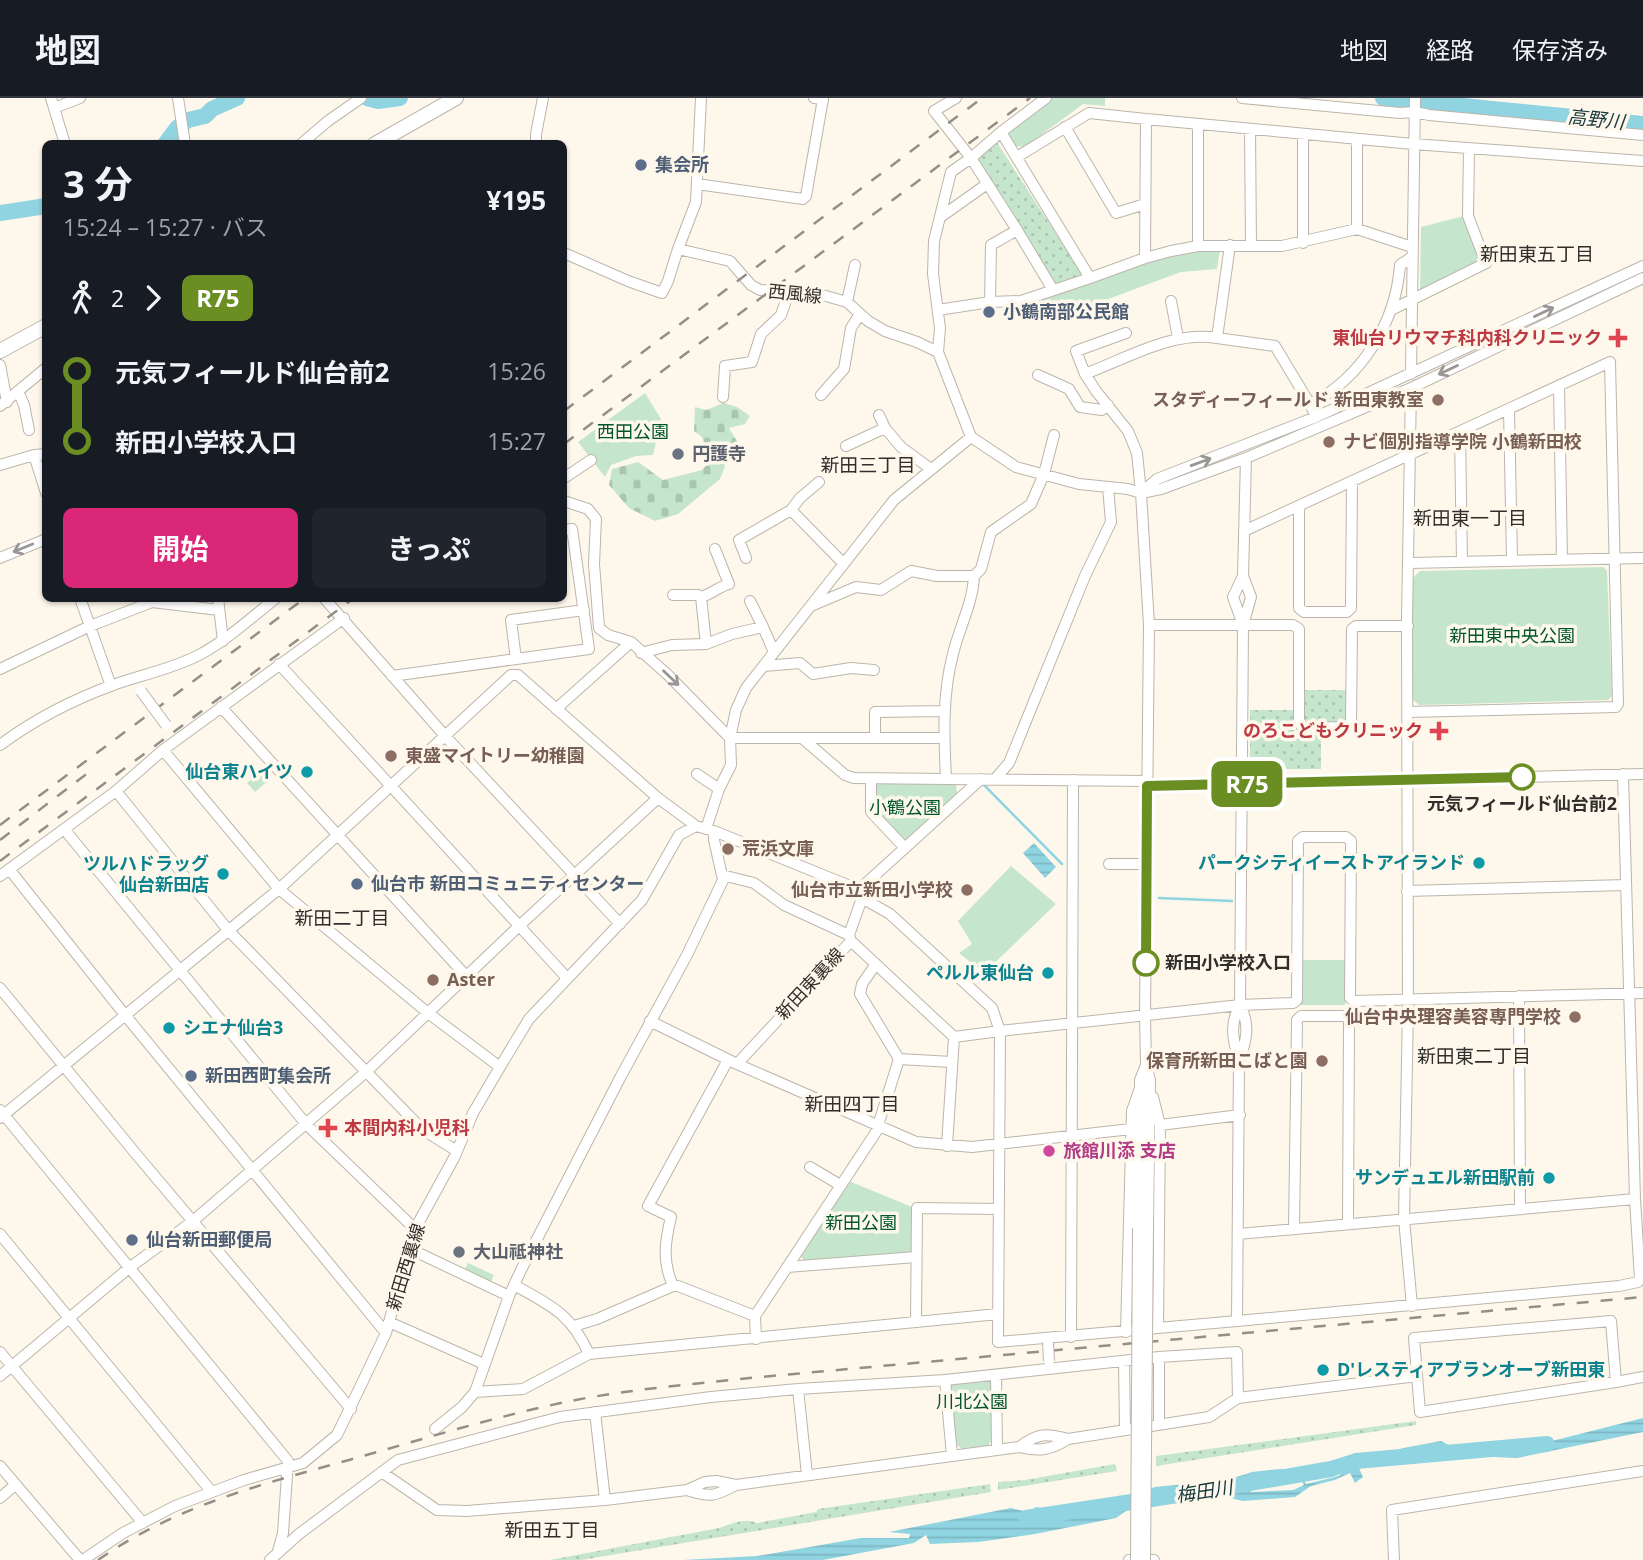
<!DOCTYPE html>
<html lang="ja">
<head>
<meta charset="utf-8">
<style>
  :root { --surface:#171b24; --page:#20242c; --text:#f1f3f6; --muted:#9ea1a6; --line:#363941; --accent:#db2777 }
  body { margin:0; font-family:"Open Sans","Noto Sans JP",sans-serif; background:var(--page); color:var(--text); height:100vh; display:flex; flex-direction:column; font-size:26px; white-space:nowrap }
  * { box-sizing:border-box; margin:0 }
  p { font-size:23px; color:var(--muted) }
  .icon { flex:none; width:38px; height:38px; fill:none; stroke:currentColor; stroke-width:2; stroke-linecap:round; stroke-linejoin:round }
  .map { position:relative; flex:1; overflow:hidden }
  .panel { position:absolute; left:42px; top:42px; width:525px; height:462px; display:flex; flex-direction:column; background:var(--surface); border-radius:10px; box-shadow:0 2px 5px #0004 }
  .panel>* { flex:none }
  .badge { padding:0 14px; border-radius:10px; font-size:24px; line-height:46px }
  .map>.badge { position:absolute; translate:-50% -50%; box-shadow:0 0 0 4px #fff }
  .legs { display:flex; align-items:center; gap:10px; height:77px; padding:0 21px; font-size:23px }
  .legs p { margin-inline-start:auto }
  .head { display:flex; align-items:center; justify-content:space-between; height:119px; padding:0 21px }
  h1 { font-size:38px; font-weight:700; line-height:52px }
  .primary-button { display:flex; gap:14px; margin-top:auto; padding:14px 21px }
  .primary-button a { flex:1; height:80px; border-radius:10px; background:var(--accent); color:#fff; font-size:28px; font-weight:700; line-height:80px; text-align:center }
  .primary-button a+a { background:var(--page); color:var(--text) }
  ul { padding:0 21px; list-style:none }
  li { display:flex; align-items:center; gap:24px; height:70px; font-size:26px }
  li i { display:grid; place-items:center; width:10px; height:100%; margin:0 9px; background:currentColor }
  li i::after { content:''; width:18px; height:18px; margin:-9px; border:5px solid; border-radius:50%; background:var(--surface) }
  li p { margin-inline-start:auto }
  li:first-child i { background:linear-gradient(#0000 50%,currentColor 0) }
  li:last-child i { background:linear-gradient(currentColor 50%,#0000 0) }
  header { display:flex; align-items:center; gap:42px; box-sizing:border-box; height:98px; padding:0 35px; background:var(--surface); border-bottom:2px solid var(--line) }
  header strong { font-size:33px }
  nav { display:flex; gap:38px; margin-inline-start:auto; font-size:24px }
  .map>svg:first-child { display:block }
  .grass { fill:url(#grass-dots) }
  .cemetery { fill:url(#cemetery-stones) }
  .park { fill:#c5e6cd }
  .water { fill:url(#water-rules); fill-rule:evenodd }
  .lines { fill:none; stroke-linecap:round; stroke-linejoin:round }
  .stream { stroke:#90d4e2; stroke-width:2.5 }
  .river { stroke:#90d4e2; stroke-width:16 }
  .minor-casing { stroke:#bcb5ab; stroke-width:12 }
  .major-casing { stroke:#bcb5ab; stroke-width:16 }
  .minor { stroke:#fff; stroke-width:10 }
  .major { stroke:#fff; stroke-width:14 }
  .rail { stroke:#938f87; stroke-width:2.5; stroke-dasharray:12 12; stroke-linecap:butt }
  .minor-bridge-casing { stroke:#bcb5ab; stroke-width:12; stroke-linecap:butt }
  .minor-bridge { stroke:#fff; stroke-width:10 }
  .oneway { stroke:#989795 }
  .line-1-casing { stroke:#fff; stroke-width:16 }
  .line-1 { stroke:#6b8e23; stroke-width:10 }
  .service-dot { fill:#5c6f8a; stroke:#fef8ec; stroke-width:2.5 }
  .health-dot { fill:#e0444e; stroke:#fef8ec; stroke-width:2.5 }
  .education-dot { fill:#8d6e63; stroke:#fef8ec; stroke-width:2.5 }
  .worship-dot { fill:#6b7280; stroke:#fef8ec; stroke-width:2.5 }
  .culture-dot { fill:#0f9aa8; stroke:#fef8ec; stroke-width:2.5 }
  .stop-1-dot { fill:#fff; stroke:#6b8e23; stroke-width:3.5 }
  .hotel-dot { fill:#d1479c; stroke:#fef8ec; stroke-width:2.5 }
  .labels { text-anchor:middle; stroke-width:7; stroke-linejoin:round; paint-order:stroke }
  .service-label { font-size:18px; font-weight:bold; fill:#4e5e75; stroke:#fef8ec; text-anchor:start }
  .street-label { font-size:18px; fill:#312f2b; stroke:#fef8ec }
  .health-label { font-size:18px; font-weight:bold; fill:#be3a42; stroke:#fef8ec; text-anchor:end }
  .education-label { font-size:18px; font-weight:bold; fill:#785e54; stroke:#fef8ec; text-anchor:end }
  .park-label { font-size:18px; fill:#03562c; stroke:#fef8ec }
  .worship-label { font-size:18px; font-weight:bold; fill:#5b616d; stroke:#fef8ec; text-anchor:start }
  .culture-label { font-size:18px; font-weight:bold; fill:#0d838f; stroke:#fef8ec; text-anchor:end }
  .stop-label { font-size:18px; font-weight:bold; fill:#312f2b; stroke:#fef8ec }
  .hotel-label { font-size:18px; font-weight:bold; fill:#b23c85; stroke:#fef8ec; text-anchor:start }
  .water-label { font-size:19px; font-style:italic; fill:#17383f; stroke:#fef8ec }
  .neighbourhood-label { font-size:19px; fill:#312f2b; stroke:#fef8ec }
</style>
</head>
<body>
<header>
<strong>地図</strong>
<nav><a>地図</a><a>経路</a><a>保存済み</a></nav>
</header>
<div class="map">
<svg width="1643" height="1462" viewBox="0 0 1643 1462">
  <defs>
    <pattern id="grass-dots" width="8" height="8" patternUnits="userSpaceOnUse" patternTransform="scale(1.75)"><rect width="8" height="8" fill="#c5e6cd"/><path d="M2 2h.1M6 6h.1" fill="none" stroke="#aac6b0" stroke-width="1.8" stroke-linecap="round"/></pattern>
    <pattern id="cemetery-stones" width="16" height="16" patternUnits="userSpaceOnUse" patternTransform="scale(1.75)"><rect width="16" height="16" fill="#c5e6cd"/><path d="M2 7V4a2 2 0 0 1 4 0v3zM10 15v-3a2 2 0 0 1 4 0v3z" fill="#aac6b0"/></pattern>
    <pattern id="water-rules" width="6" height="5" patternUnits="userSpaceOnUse" patternTransform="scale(1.75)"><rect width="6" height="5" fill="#90d4e2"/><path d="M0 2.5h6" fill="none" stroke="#7db6c2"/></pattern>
  </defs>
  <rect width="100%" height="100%" fill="#fef8ec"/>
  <path class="grass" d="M996 43 1082 176 1055 187 976 60Z
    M1301 592H1347V620L1344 625 1307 626 1301 622Z
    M1250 612H1295V634H1321V671H1250Z
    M1416 1323V1327L1156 1368V1358Z
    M1115 1366 1117 1373 998 1392V1384L1025 1382Z
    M990 1386 991 1394 581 1462H550L719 1430C731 1426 744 1419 757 1425L816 1414 818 1411Z"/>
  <path class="cemetery" d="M724 305 737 309 750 318 745 326 729 330 744 355 727 363 720 381 678 416 655 423 629 410 609 387 612 371 638 364 663 382 702 372 719 354 707 353 702 339 694 333 695 309 706 312Z"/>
  <path class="park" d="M1052 0H1105V8L1083 6 1025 49 1016 48 1007 36 1010 32Z
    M1464 118 1481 163 1420 192 1421 129Z
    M1220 151 1217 171 1181 174 1057 220 1055 214 1036 221 1031 215 1012 221 1011 212C1079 188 1148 157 1220 151Z
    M645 295 661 321 653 357 636 358 611 367 605 379 578 344Z
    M1603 469 1607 473 1612 598 1608 602 1419 607 1413 602V480L1420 473Z
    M262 672 270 681 255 694 247 685Z
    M873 685 956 686 957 695 904 745 872 713Z
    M1011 768 1056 806 984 875 959 855 972 846 958 823Z
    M1299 862H1345V907H1299Z
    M849 1083 912 1109V1155L804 1163 799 1155Z
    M468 1165 494 1177 491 1183 465 1171Z
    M992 1282V1341L988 1348 962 1351 956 1346 949 1286Z"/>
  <path class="water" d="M1034 745 1056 769 1045 780 1023 755Z
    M1643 1320V1334L1517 1360 1446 1357 1421 1353 1392 1360 1382 1367 1359 1370 1363 1379 1355 1385 1350 1375 1335 1382 1311 1388 1295 1399 1243 1403 1216 1397 1153 1394 1116 1420 1035 1436 978 1444 930 1446 926 1437 914 1445 823 1462H683L757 1458 861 1440H909L910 1436 889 1434 1011 1410 1028 1414 1036 1409 1046 1411 1043 1416 1079 1415 1155 1389 1227 1382 1252 1374 1280 1371 1299 1373 1306 1386 1339 1378 1349 1369 1403 1350 1441 1343 1465 1355 1524 1350ZM1271 1376H1298L1304 1387 1293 1392 1251 1394 1246 1387Z"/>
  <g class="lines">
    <path class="stream" d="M984 687 1062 766
      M1159 800 1232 803"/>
    <path class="river" d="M367 0 378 3 400 0
      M1383 0 1643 26
      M165 46 177 30 188 22 205 18 212 11 237 0
      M0 115 46 108
      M1227 1389 1331 1371 1356 1363 1547 1346
      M1026 1420 1204 1393"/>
    <g class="minor-casing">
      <path id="minor" d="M51 0 65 46
        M178 0 185 46
        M956 0 934 13 971 60 951 74 934 143 933 176 940 230 938 254 971 339 1016 369 1079 386 1128 391 1141 395 1161 391 1246 360 1411 290 1643 180
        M1242 0 1400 15 1415 14 1429 17 1643 37
        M54 10 80 0
        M1146 21 1413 46 1643 63
        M1198 26V148
        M1065 29 1116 115 1145 106
        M1250 31 1251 148
        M1001 34 1090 180 1145 160 1146 21 1089 15 1017 59
        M301 46 328 23 361 0
        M536 46V36L543 0
        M697 86 803 101 806 98 823 1 814 0
        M942 118 987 86
        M1357 131V41
        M1017 132 1053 192
        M1303 145V36
        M678 151 696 104 701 0
        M564 155 628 183 662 195 668 183 678 151 730 163 751 187 760 192 819 196 847 204 868 223 885 233 917 244 938 254
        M1145 160 1171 153 1198 148H1282L1357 131 1412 149
        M1171 203 1178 240
        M847 204 855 167
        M990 204 991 147 1017 132 971 60 1001 34 1046 0
        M938 212 990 204 1021 203 1090 180
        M1391 212 1486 165 1468 118 1469 50
        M1126 235 1076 253 1085 276 1096 293 1128 333 1137 355 1141 395 1149 527 1145 917 1146 967 1150 982 1148 1130
        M1217 240 1275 248 1310 306
        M0 267 7 304
        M1085 276C1125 261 1174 232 1217 240L1230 147
        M1411 276 1415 0
        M1038 277 1069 291 1080 309 1102 312 1108 307
        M1559 288 1562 461
        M1411 290 1407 521 1408 911 1404 1121 1412 1208
        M18 293 24 307 29 332
        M821 297 844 271 851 230 860 216
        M723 299 725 268 752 264 761 236 781 217 789 194
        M0 308 46 270
        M1509 311 1512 463
        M879 317 885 330
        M1316 319 1310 306C1362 280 1396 224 1400 167L1412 159
        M1460 334 1462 464
        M846 348 885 330 901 349 931 371
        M34 357 46 395
        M0 367 34 357 46 356
        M564 380 591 362
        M819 384 800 400 791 412 843 465
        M1143 393 1157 381 1316 319 1643 168
        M564 403 588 411 596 421 594 466 599 530 608 537 631 544 668 577 730 640 736 612 746 590 894 402 971 339
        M1299 408V510L1304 514H1347L1351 510 1352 383
        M1244 433 1610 264 1618 606 1616 609 1408 614
        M0 460 46 441
        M746 460 739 442 791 412
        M1409 465 1643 460
        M673 497H698L701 499 706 546
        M701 499C712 496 718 489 729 486L715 451
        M80 500 111 588
        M218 500 223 543
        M324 500 446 639 620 826
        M750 503 763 529
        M811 508 856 489 881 492 911 473 937 478H974
        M1149 527H1293L1299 531V625L1303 630 1346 629 1351 624 1352 531 1356 528H1408
        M1243 527 1233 499 1243 478
        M641 555 672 547 706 546 732 536 763 529 774 554
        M516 561 511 522 584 512
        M279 566 567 880
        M764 568 800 565 813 576 851 570 874 572
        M0 571 90 528 152 504 219 512
        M392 578 589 551 572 431 564 432
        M221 609 467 879
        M556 611 631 544
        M802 640H944
        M875 640V614L944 613
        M0 647C35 621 72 602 113 587 141 577 172 571 199 557 227 542 251 520 276 500
        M163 652 279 791 428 915 500 969
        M697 676 719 691
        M871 680V714L905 750
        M946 681C944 640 942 597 953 556 959 530 973 505 974 478L981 471 991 434 1031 406 1044 376 1054 337
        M995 681 1009 665 1085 478 1111 424 1108 389
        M1147 688 1643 676
        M116 693 228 832 423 1032 457 1053
        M64 731 306 1026 415 1131
        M706 731 719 691 731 667 730 640H802L845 677 854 680 1147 683
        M1109 766H1146
        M9 771 125 917 386 1235
        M722 777 754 785 784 807 849 837
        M0 778 116 693 163 652 344 520
        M1407 793 1626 787
        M862 800 890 816 992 910 1000 933 1240 907 1293 905 1297 902 1298 743 1303 739H1346L1351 743 1350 900 1354 903 1643 895
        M851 843 954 939 1000 933 998 1244 1237 1223
        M0 890 136 1056 351 1311
        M1519 898 1520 1111
        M1240 907C1229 926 1233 943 1239 962L1237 1223 1619 1188 1638 1184 1640 1181 1635 1101 1623 676
        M650 923 737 966 916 1044 972 1049 1131 1031
        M899 961 952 964
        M1239 962C1247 943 1250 926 1240 907L1243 527 1251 499 1243 478 1246 360
        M737 966 851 843 849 837 862 800 860 792 863 788 981 681
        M1153 999 1160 1027 1158 1230
        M0 1012 288 1363 283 1435 278 1453
        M0 1020 279 791 511 577H518L658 700 696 728 714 733 860 792
        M1160 1027 1240 1017
        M947 1048 954 939
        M810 1069 840 1087
        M1138 1130 1140 982 1146 967
        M1294 1131 1297 922 1301 918H1345L1349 922 1348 1125
        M0 1136 211 1393
        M1238 1136 1635 1101
        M408 1150 509 1198
        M787 1169 916 1159
        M514 1187C552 1208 571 1216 589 1256
        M673 1188H678L755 1218
        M389 1224 484 1266
        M916 1224 917 1110 999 1111
        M574 1228 597 1221 673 1188C662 1163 665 1144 671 1119L648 1108 728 962
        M1126 1234 1132 1013 1140 990
        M1071 1239 1073 682
        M756 1241 755 1218 876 1034 899 961 860 896 862 886 876 866
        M0 1254 143 1425
        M1124 1263 1125 1332
        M996 1277 997 1351
        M0 1278 129 1170 193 1123 367 973 518 829 658 700
        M945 1282 952 1357
        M1616 1284 1611 1223 1414 1240 1420 1314 1616 1284 1643 1279
        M798 1291 807 1377
        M475 1294 523 1291 589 1256 998 1216
        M595 1314 605 1402
        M1159 1327V1259
        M435 1331 462 1309 475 1294 509 1198 521 1172 621 978 687 857 723 782 714 742V733
        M1019 1349C1038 1335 1046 1335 1068 1341
        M0 1368 80 1462
        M383 1375 437 1412 467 1413 605 1402 687 1392 705 1384 716 1383 736 1387 1019 1349C1039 1354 1051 1352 1068 1341L1209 1319 1238 1300 1417 1278
        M687 1392C711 1400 715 1398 736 1387
        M0 1400 15 1387
        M83 1462 123 1435 175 1408 244 1382 303 1365 337 1337 386 1235 415 1131 455 1058 473 1015 500 969 529 921 642 802 679 737 696 728
        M270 1462 299 1436 398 1362 560 1319 711 1299 798 1291 945 1282 1159 1259 1237 1254 1238 1300
        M1129 1462H1154
        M1394 1462 1392 1412 1643 1373"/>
    </g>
    <g class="major-casing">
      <path id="major" d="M375 46 456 0
        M0 253 46 228"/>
    </g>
    <use href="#minor" class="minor"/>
    <use href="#major" class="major"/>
    <path class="rail" d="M564 313 982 0
      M564 346 1030 0
      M0 727 305 500
      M0 742 93 671
      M0 763 354 500
      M98 1462C176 1408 259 1387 349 1362 427 1340 506 1315 586 1300 644 1290 702 1285 760 1279L1643 1199"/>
    <g class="minor-bridge-casing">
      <path id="minor-bridge" d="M141 593 166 627
        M1048 1244 1049 1263
        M1136 1462 1138 1130
        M1145 1462 1148 1130"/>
    </g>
    <use href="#minor-bridge" class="minor-bridge"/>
  </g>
  <defs><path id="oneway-shaft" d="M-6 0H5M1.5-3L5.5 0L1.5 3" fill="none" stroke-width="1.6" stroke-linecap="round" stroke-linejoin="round" transform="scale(1.75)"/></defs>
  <g class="oneway">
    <use href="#oneway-shaft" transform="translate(1544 214) rotate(-25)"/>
    <use href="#oneway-shaft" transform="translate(1448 272) rotate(155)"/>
    <use href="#oneway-shaft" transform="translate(1201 364) rotate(-20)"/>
    <use href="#oneway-shaft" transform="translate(23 450) rotate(158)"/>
    <use href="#oneway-shaft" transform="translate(671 580) rotate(44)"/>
  </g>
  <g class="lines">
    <g class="line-1-casing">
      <path id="line-1" d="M1146 865 1147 688 1522 679"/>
    </g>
    <use href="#line-1" class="line-1"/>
  </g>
  <g class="service-dot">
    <circle cx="641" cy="67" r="7"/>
    <circle cx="989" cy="214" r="7"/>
    <circle cx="357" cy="786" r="7"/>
    <circle cx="191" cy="978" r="7"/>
    <circle cx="132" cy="1142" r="7"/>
  </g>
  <g class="health-dot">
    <path d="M1614.5 229.5h7v7h7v7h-7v7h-7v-7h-7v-7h7z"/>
    <path d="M1435.5 622.5h7v7h7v7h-7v7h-7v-7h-7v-7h7z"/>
    <path d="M324.5 1019.5h7v7h7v7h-7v7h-7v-7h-7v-7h7z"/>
  </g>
  <g class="education-dot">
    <circle cx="1438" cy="302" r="7"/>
    <circle cx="1329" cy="344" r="7"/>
    <circle cx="391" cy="658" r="7"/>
    <circle cx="728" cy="751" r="7"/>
    <circle cx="967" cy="792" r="7"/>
    <circle cx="433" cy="882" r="7"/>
    <circle cx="1575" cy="919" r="7"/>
    <circle cx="1322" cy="963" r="7"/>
  </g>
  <g class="worship-dot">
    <circle cx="678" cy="356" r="7"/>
    <circle cx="459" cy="1154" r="7"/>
  </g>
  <g class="culture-dot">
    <circle cx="307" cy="674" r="7"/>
    <circle cx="1479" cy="765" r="7"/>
    <circle cx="223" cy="776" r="7"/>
    <circle cx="1048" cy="875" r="7"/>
    <circle cx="169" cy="930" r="7"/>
    <circle cx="1549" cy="1080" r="7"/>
    <circle cx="1323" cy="1272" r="7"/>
  </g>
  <g class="stop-1-dot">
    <circle cx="1522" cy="679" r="12"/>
    <circle cx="1146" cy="865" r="12"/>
  </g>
  <circle class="hotel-dot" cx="1049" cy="1053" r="7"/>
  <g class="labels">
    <g class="service-label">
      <text x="655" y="73">集会所</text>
      <text x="1003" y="220">小鶴南部公民館</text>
      <text x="371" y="792">仙台市 新田コミュニティセンター</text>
      <text x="205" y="984">新田西町集会所</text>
      <text x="146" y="1148">仙台新田郵便局</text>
    </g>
    <g class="street-label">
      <text transform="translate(795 196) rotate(6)" y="6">西風線</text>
      <text transform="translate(810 886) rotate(-47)" y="6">新田東裏線</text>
      <text transform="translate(406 1169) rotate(-73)" y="6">新田西裏線</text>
    </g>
    <g class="health-label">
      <text x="1602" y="246">東仙台リウマチ科内科クリニック</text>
      <text x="1423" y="639">のろこどもクリニック</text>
      <text x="344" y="1036" text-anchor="start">本間内科小児科</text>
    </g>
    <g class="education-label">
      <text x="1424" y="308">スタディーフィールド 新田東教室</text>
      <text x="1343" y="350" text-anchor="start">ナビ個別指導学院 小鶴新田校</text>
      <text x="405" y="664" text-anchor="start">東盛マイトリー幼稚園</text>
      <text x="742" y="757" text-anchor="start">荒浜文庫</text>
      <text x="953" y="798">仙台市立新田小学校</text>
      <text x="447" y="888" text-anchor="start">Aster</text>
      <text x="1561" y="925">仙台中央理容美容専門学校</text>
      <text x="1308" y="969">保育所新田こばと園</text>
    </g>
    <g class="park-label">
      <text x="633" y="340">西田公園</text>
      <text x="1512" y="544">新田東中央公園</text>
      <text x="905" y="716">小鶴公園</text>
      <text x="861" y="1131">新田公園</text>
      <text x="972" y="1310">川北公園</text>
    </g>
    <g class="worship-label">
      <text x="692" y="362">円護寺</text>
      <text x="473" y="1160">大山祗神社</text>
    </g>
    <g class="culture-label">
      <text x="293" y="680">仙台東ハイツ</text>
      <text x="1465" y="771">パークシティイーストアイランド</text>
      <text x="209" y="772">ツルハドラッグ<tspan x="209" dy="21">仙台新田店</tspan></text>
      <text x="1034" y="881">ペルル東仙台</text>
      <text x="183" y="936" text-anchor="start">シエナ仙台3</text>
      <text x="1535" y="1086">サンデュエル新田駅前</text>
      <text x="1337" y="1278" text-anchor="start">D'レスティアブランオーブ新田東</text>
    </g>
    <g class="stop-label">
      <text x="1522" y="712">元気フィールド仙台前2</text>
      <text x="1165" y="871" text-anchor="start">新田小学校入口</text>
    </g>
    <g class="hotel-label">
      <text x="1063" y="1059">旅館川添 支店</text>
    </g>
    <g class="water-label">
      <text transform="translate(1596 21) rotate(6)" y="7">高野川</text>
      <text transform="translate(1204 1393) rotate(-9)" y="7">梅田川</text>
    </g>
    <g class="neighbourhood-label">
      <text x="1537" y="163">新田東五丁目</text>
      <text x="868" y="374">新田三丁目</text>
      <text x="1470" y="427">新田東一丁目</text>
      <text x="342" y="827">新田二丁目</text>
      <text x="1474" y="965">新田東二丁目</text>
      <text x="852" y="1013">新田四丁目</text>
      <text x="552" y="1439">新田五丁目</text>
    </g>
  </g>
</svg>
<b class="badge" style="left:1247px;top:686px;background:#6b8e23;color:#fff">R75</b>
<section class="panel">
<div class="head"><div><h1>3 分</h1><p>15:24 – 15:27 · バス</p></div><b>¥195</b></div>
<div class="legs"><svg class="icon" aria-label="walk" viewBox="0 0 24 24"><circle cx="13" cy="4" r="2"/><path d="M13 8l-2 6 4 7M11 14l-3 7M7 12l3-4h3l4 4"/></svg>2<svg class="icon" aria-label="forward" viewBox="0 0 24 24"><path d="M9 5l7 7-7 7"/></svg><b class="badge" style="background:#6b8e23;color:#fff">R75</b></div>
<ul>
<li><i style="color:#6b8e23"></i><b>元気フィールド仙台前2</b><p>15:26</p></li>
<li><i style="color:#6b8e23"></i><b>新田小学校入口</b><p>15:27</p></li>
</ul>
<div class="primary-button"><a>開始</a><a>きっぷ</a></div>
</section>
</div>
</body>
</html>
